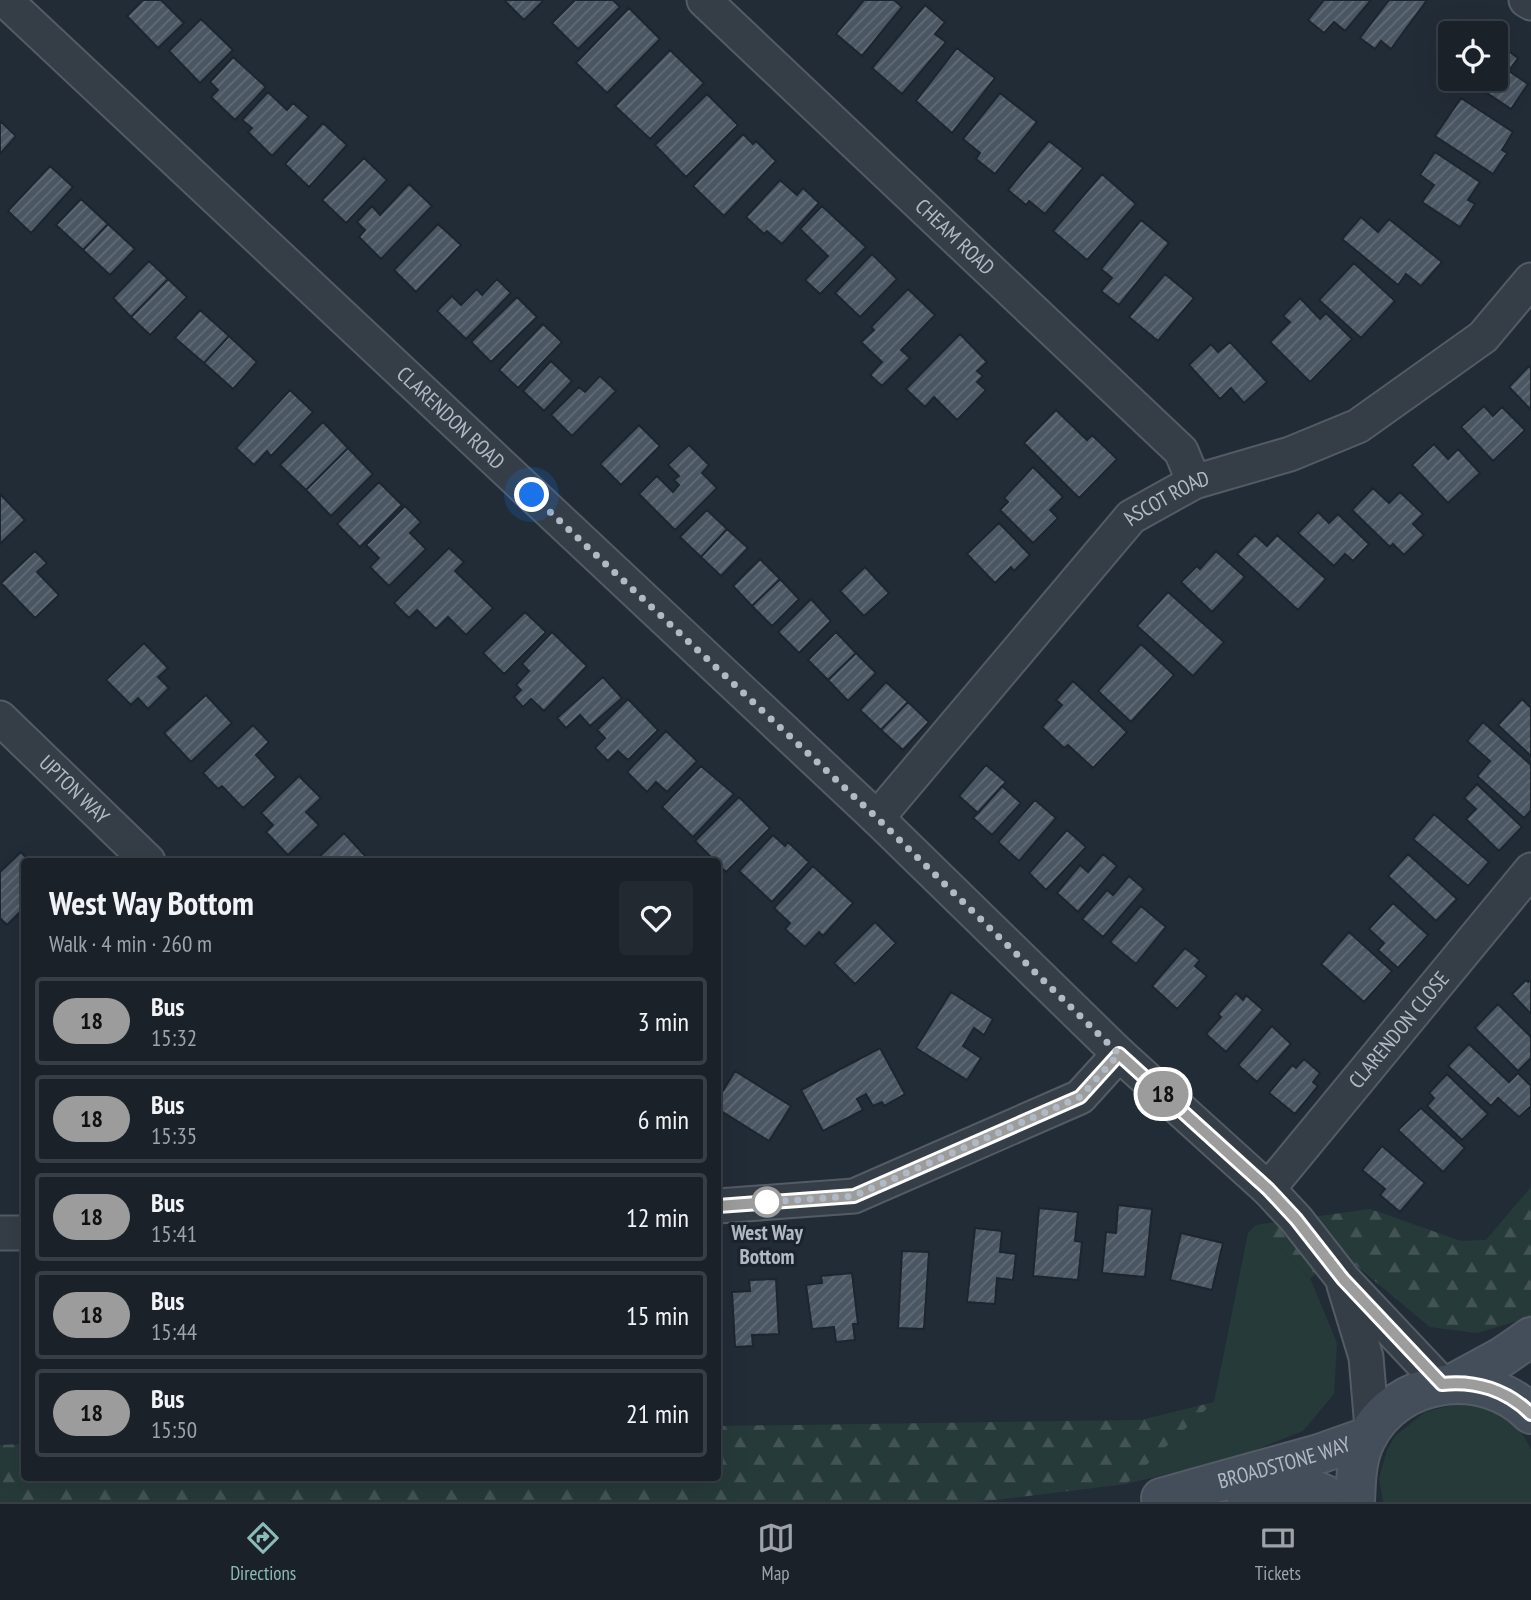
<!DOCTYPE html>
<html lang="en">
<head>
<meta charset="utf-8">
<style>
  :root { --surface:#1a2129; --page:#232931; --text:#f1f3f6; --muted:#9fa3a8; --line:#383e46; --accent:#8bbbb9 }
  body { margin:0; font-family:"PT Sans Narrow",sans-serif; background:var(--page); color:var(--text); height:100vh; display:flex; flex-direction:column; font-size:26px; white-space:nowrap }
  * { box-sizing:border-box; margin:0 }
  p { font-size:23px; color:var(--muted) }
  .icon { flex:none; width:38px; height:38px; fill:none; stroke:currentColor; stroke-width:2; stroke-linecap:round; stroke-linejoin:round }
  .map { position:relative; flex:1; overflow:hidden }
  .panel { position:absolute; left:21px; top:858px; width:700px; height:623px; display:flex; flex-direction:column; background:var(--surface); border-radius:7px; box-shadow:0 7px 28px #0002,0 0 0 2px var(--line) }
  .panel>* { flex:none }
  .badge { padding:0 14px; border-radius:23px; font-size:24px; line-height:46px }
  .fabs { position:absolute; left:1438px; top:21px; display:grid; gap:14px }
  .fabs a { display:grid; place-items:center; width:70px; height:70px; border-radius:7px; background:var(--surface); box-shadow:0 7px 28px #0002,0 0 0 2px var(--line); font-size:35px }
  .you { position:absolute; width:35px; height:35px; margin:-18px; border:5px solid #fff; border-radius:50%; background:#1a73e8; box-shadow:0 0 0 10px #1a73e833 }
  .map>.badge { position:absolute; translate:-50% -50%; box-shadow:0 0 0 4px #fff }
  .round { display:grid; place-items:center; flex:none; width:74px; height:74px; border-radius:7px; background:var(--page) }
  .summary { display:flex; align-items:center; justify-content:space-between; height:119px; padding:0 28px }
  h1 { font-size:33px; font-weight:700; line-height:52px }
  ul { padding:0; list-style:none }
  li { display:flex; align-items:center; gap:21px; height:88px; margin:0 14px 10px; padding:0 14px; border:4px solid var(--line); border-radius:7px }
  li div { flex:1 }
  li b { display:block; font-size:26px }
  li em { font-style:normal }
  li .badge { min-width:77px; font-weight:700; text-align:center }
  .dock { display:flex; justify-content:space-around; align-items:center; height:98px; border-top:2px solid var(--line); background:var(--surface); font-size:19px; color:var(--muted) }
  .dock a { display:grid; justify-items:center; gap:4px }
  .dock .current { color:var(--accent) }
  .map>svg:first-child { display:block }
  .green { fill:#273a3a }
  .forest { fill:url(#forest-firs) }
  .building { fill:url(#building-hatch); stroke:#1d252e; stroke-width:2 }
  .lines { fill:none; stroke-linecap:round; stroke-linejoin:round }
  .street-casing { stroke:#535c65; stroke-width:37 }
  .secondary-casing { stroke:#535c65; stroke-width:42 }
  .street { stroke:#353e47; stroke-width:33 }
  .secondary { stroke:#444d5a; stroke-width:38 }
  .line-casing { stroke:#fff; stroke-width:16 }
  .line { stroke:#9d9c9c; stroke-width:10 }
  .walk { stroke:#b0b9c4; stroke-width:7; stroke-dasharray:0 12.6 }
  .stop-dot { fill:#fff; stroke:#9d9c9c; stroke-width:3.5 }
  .labels { text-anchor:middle; stroke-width:6; stroke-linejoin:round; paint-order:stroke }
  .street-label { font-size:21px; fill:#b0b9c4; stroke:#1b232c }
  .stop-label { font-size:21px; font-weight:bold; fill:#b0b9c4; stroke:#1b232c }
</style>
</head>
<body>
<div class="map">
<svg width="1531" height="1502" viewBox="0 0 1531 1502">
  <defs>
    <pattern id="forest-firs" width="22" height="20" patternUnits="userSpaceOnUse" patternTransform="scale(1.75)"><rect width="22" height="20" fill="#273a3a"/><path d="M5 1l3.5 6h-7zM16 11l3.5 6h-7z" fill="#445455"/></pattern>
    <pattern id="building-hatch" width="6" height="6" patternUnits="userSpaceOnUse" patternTransform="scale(1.75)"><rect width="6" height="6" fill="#4a5662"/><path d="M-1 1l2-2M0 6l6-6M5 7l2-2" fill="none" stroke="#626c77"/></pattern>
  </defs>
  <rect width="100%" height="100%" fill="#222c37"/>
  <path class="green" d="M1256 1225 1310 1278 1337 1343 1334 1394 1303 1431 1235 1458 1126 1484 1214 1402 1248 1233Z
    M1456 1404 1485 1408 1510 1421 1523 1435 1531 1449V1502H1383L1379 1478 1387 1450 1395 1436 1425 1412Z"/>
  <path class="forest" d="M1531 1187V1317L1477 1333 1430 1327 1346 1257 1310 1278 1256 1225 1370 1209 1461 1241 1486 1240Z
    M1214 1402 1126 1484 979 1502H0V1445L24 1444V1477H718V1426L1141 1420Z"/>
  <path class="building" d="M143 0H161L184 23 158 48 127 16Z
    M504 0H544L524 20Z
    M575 0H613L620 7 578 49 552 23Z
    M864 0H894L902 7 862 56 836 34Z
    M1324 0H1371L1345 31 1334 22 1324 33 1308 20Z
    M1389 0H1427L1391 49 1381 41 1375 49 1360 38Z
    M925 5 945 22 935 34 946 42 902 94 872 68Z
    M629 8 660 39 607 93 576 63Z
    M201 19 233 50 200 83 169 51Z
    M1496 42 1518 58 1509 71 1528 84 1511 109 1466 79H1496Z
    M957 48 995 78 952 133 916 101Z
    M670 50 704 83 650 139 615 106Z
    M233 57 266 87 235 120 211 97 218 90 210 82Z
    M268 92 287 110 293 103 309 117 272 156 248 132 252 128 242 120Z
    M1000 93 1037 122 995 174 976 159 980 153 963 139Z
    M707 94 738 125 686 177 655 145Z
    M1461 98 1513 132 1502 150 1507 153 1493 174 1435 136Z
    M0 121 16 136 0 154Z
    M323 123 347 145 309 187 285 164Z
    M743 134 753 144 756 141 776 161 724 216 693 186Z
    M1049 141 1083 168 1045 214 1029 201 1026 205 1008 190Z
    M1435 152 1480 182 1468 200 1475 204 1460 227 1422 202 1434 185 1420 175Z
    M364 158 387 180 346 223 322 200Z
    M50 166 73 187 31 233 8 211Z
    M1102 174 1136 204 1087 260 1053 231Z
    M780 180 797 195 803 188 819 203 782 244 767 231 764 234 746 217Z
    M409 184 432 206 381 259 359 237 365 230 357 222 372 206 380 215Z
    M81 199 108 224 83 250 56 225Z
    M822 206 866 247 820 294 805 280 828 256 800 229Z
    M1361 217 1378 232 1389 219 1442 262 1421 286 1406 274 1398 285 1342 239Z
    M1141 220 1169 243 1119 305 1101 291 1112 278 1101 269Z
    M108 224 135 249 110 275 83 250Z
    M438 224 461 245 416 292 394 270Z
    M872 254 897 279 860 317 835 293Z
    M149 261 168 279 131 317 113 298Z
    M1354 263 1395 301 1361 338 1319 300Z
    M1165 274 1194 298 1158 341 1129 317Z
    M168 279 187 297 150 335 131 317Z
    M497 279 511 293 466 339 437 311 452 296 461 305 477 289 482 295Z
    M908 289 935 315 901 350 910 358 882 386 870 375 882 362 861 342 874 330 871 327Z
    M517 297 537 317 491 362 471 342Z
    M1300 298 1320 319 1326 313 1352 339 1310 382 1270 342 1290 322 1283 316Z
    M200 310 229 336 204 363 175 338Z
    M543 324 562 342 518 388 499 370Z
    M960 334 987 362 977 371 983 376 977 382 986 390 957 420 934 397 925 407 906 389Z
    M229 336 257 362 233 389 204 363Z
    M1230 342 1267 382 1244 403 1231 388 1220 399 1189 365 1211 344 1218 352Z
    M551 361 572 381 544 411 523 391Z
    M1529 366 1531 368V410L1509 387Z
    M600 376 616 391 572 436 551 415 579 387 585 392Z
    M290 390 313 412 271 456 267 451 254 465 236 448Z
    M1484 406 1493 416 1502 407 1525 430 1493 461 1461 427Z
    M1056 410 1087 440 1092 435 1117 459 1079 498 1024 443Z
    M323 422 348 448 306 490 280 465Z
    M639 425 660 446 621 485 600 464Z
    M1434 444 1448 459 1458 449 1480 473 1448 503 1412 465Z
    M689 445 709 465 702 473 717 488 675 530 639 494 657 476 673 492 679 485 674 480 679 476 668 465Z
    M348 448 373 474 331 516 306 490Z
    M1033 467 1063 497 1050 510 1058 518 1033 543 1000 510 1008 502 1004 498Z
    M379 482 402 505 360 547 337 524Z
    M1373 488 1389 503 1400 492 1423 514 1413 524 1424 535 1404 555 1393 544 1390 547 1352 510Z
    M0 494 25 520 0 544Z
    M405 506 421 522 410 533 426 549 389 586 370 567 379 558 366 545Z
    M707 510 727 529 701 557 680 537Z
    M1318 512 1329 523 1338 514 1369 544 1353 561 1345 554 1334 566 1298 533Z
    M999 523 1030 555 1014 571 1011 567 995 583 967 554Z
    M727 529 748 548 721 576 701 557Z
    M1255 535 1267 546 1277 535 1326 579 1298 610 1237 554Z
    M449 548 464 562 455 571 493 608 466 635 448 617 436 629 417 610 409 618 394 603Z
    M35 551 47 563 37 572 59 595 35 618 1 583Z
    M1216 551 1245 577 1212 612 1181 582 1197 566 1200 569Z
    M760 559 780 579 752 606 733 586Z
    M865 567 889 593 864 616 840 591Z
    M780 579 799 599 772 626 752 606Z
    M1168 592 1224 642 1193 676 1137 626Z
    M811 599 831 621 799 653 778 632Z
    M525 612 546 632 504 674 483 653Z
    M552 632 587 666 544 711 531 699 523 707 514 697 521 690 516 685 529 671 522 664Z
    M836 632 856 653 828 680 808 660Z
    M144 643 168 668 158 677 169 688 148 709 138 698 131 705 106 680Z
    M1141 644 1174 675 1131 722 1098 691Z
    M856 653 876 673 848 701 828 680Z
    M603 677 622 698 590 726 580 715 566 728 557 718Z
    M1073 681 1127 732 1093 768 1068 745 1064 748 1042 727 1062 705 1056 700Z
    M886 682 908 702 881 730 860 710Z
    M206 695 232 723 191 762 164 733Z
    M628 699 658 730 628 760 618 751 608 761 595 748 605 738 597 730Z
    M1522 699 1531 708V756L1498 725Z
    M908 702 929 722 903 750 881 730Z
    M1483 722 1531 765V810L1524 818 1477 776 1490 761 1467 741Z
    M253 725 269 742 256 755 276 777 243 808 222 786 218 789 203 773Z
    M666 731 697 761 667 792 656 782 647 792 627 772Z
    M986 765 1006 782 978 813 959 796Z
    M701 766 734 794 693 837 662 807Z
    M299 776 321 798 306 812 319 825 288 855 266 832 273 825 261 813Z
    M1477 784 1522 827 1499 851 1466 819 1476 809 1464 798Z
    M1002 786 1021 803 992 835 973 818Z
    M739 797 770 828 726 872 695 841Z
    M1035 800 1056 818 1019 861 998 842Z
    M1434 814 1489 862 1468 886 1413 839Z
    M1067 830 1086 847 1046 890 1029 873Z
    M344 833 368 859 315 861Z
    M773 835 785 846 788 842 809 862 772 902 739 871Z
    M21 852 29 861H24V918L19 913 7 925 0 918V872Z
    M1103 854 1117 866 1078 912 1057 893 1080 865 1088 872Z
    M1408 854 1457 899 1436 921 1388 876Z
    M813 866 853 903 823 936 819 932 805 947 785 929 790 923 774 908Z
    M1129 876 1144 889 1103 937 1082 919 1107 890 1113 895Z
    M1393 903 1428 935 1398 968 1378 950 1384 943 1369 929Z
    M1141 906 1166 927 1136 964 1110 942Z
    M875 922 896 943 855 984 834 963Z
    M1349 932 1392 971 1364 1002 1321 964Z
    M1185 948 1200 960 1195 966 1207 976 1177 1009 1152 986Z
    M1526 980 1528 982 1531 980V1014L1512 994Z
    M951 992 993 1019 984 1035 974 1028 963 1046 981 1058 967 1080 916 1048Z
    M1236 993 1243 1000 1246 995 1263 1010 1226 1052 1206 1034 1221 1017 1218 1014Z
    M1498 1004 1531 1037V1058L1518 1071 1475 1028Z
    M1272 1026 1291 1044 1257 1082 1238 1065Z
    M1469 1044 1509 1082 1518 1073 1531 1086V1106L1519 1117 1498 1098 1491 1106 1448 1066Z
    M880 1048 905 1094 884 1106 882 1102 873 1106 866 1094 857 1099 863 1110 823 1131 801 1090Z
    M1304 1059 1320 1073 1313 1082 1318 1086 1295 1114 1269 1093 1292 1065 1296 1068Z
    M735 1071 791 1106 769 1141 718 1109V1099Z
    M1447 1074 1488 1114 1462 1140 1427 1106 1434 1098 1429 1093Z
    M1421 1108 1465 1148 1443 1172 1398 1130Z
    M1382 1146 1425 1183 1400 1212 1380 1195 1385 1189 1362 1170Z
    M1118 1205 1152 1209 1145 1277 1102 1273 1106 1232 1116 1233Z
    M1039 1208 1078 1212 1075 1241 1082 1242 1078 1280 1033 1276Z
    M975 1228 1002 1231 1000 1252 1016 1254 1013 1280 997 1278 995 1304 967 1302Z
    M1181 1233 1223 1243 1212 1290 1170 1280Z
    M902 1251 929 1252 924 1329 898 1328Z
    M852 1273 858 1324H853L855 1340 836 1342 834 1327 812 1329 806 1285 822 1283 821 1276Z
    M776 1279 779 1334 752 1335 753 1346 735 1347 732 1292 750 1291 749 1280Z
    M20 1316H24V1354H21Z"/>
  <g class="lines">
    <g class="street-casing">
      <g id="street">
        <path id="s1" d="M5 0 877 818 1119 1054 1268 1189 1296 1219 1343 1279 1442 1384"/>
        <path id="s2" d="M704 0 1181 451 1194 482"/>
        <path d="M1526 0 1531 3"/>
        <path id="s3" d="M0 718 148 861"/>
        <path id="s4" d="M877 818 1131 517 1194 482 1290 454 1358 426 1483 337 1531 280"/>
        <path id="s5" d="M1268 1189 1531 870"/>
        <path d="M718 1206 854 1196 1080 1097 1119 1054"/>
        <path d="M0 1233H24"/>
        <path d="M1344 1285 1366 1357 1372 1428"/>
      </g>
    </g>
    <g class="secondary-casing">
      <g id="secondary">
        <path d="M1454 1383 1502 1357 1531 1337"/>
        <path d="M1244 1490C1273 1487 1312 1481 1336 1502"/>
        <path id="s6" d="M1161 1498 1319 1454 1367 1437"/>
        <path d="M1355 1502C1356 1480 1356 1459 1366 1439 1397 1377 1484 1366 1531 1414"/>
      </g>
    </g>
    <use href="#street" class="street"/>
    <use href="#secondary" class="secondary"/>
  </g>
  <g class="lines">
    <g class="line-casing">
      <path id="line" d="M718 1206 854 1196 1080 1097 1119 1054 1268 1189 1296 1219 1343 1279 1442 1384C1475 1380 1507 1390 1531 1414"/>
    </g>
    <use href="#line" class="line"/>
    <path class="walk" d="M532 495 877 818 1119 1054 1080 1097 854 1196 767 1202"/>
  </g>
  <circle class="stop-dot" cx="767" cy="1202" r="14"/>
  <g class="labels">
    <g class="street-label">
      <text dy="7" stroke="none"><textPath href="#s2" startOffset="345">CHEAM ROAD</textPath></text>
      <text dy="7" stroke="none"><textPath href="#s1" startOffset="611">CLARENDON ROAD</textPath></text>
      <text dy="7" stroke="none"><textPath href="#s4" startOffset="434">ASCOT ROAD</textPath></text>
      <text dy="7" stroke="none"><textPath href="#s3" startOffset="103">UPTON WAY</textPath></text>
      <text dy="7" stroke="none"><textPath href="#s5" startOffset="206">CLARENDON CLOSE</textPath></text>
      <text dy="7" stroke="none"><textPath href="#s6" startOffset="128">BROADSTONE WAY</textPath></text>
    </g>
    <g class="stop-label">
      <text x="767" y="1240">West Way<tspan x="767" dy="24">Bottom</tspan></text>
    </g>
  </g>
</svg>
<div class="fabs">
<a><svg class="icon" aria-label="locate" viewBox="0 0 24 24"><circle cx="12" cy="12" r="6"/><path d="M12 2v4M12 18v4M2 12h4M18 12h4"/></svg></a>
</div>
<div class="you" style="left:532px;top:495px"></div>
<b class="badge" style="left:1163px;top:1094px;background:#9d9c9c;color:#111">18</b>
<section class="panel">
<div class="summary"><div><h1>West Way Bottom</h1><p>Walk · 4 min · 260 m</p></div><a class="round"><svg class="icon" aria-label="heart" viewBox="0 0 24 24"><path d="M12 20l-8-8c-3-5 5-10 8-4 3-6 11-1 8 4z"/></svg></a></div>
<ul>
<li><span class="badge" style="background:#9d9c9c;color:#111">18</span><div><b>Bus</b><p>15:32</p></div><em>3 min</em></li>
<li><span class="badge" style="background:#9d9c9c;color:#111">18</span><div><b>Bus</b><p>15:35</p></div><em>6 min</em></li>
<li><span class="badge" style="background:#9d9c9c;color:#111">18</span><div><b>Bus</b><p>15:41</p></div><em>12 min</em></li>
<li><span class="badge" style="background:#9d9c9c;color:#111">18</span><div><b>Bus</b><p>15:44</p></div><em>15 min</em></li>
<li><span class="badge" style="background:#9d9c9c;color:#111">18</span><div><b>Bus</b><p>15:50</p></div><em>21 min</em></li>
</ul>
</section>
</div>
<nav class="dock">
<a class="current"><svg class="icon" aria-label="directions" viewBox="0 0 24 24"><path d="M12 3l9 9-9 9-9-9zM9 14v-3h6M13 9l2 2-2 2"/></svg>Directions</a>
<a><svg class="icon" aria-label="map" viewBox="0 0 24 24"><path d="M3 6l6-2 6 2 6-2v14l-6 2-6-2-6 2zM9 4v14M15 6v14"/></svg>Map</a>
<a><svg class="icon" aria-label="tickets" viewBox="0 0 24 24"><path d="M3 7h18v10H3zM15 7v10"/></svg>Tickets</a>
</nav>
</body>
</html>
